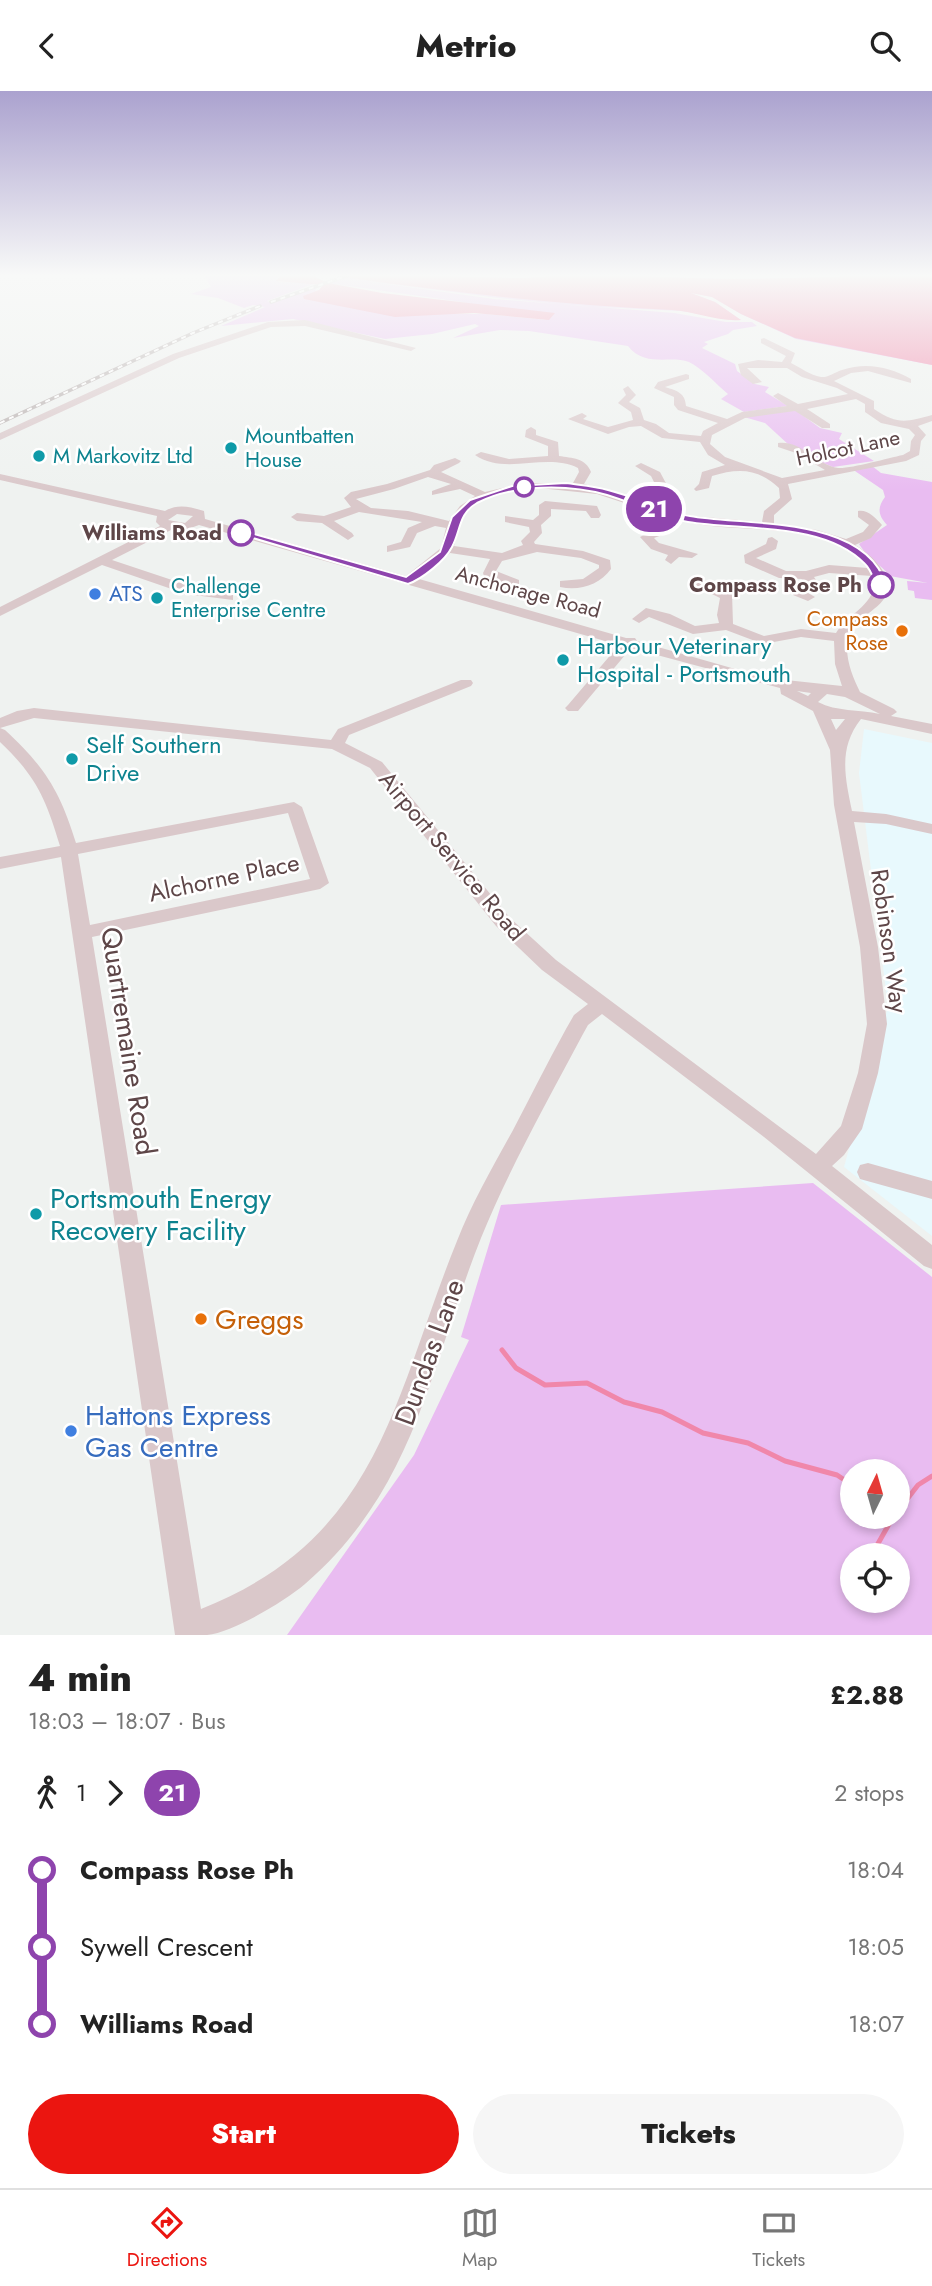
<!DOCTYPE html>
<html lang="en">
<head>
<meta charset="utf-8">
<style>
  :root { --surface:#fff; --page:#f6f6f6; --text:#222; --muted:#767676; --line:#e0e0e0; --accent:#eb1510 }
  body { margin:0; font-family:Jost,sans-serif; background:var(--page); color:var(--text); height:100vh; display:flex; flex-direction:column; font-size:26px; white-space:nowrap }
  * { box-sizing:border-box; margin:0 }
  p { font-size:23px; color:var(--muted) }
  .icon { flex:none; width:38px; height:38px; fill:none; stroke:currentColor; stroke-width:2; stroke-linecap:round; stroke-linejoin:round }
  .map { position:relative; height:1544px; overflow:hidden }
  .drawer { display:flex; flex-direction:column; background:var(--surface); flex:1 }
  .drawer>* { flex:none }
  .badge { padding:0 14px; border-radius:23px; font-size:24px; line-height:46px }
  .needle { width:46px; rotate:5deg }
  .tools { position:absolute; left:840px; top:1368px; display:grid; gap:14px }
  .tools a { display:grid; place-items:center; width:70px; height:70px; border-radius:50%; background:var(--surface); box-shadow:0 4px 10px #0003; font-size:35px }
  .map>.badge { position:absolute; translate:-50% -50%; box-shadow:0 0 0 4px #fff }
  .legs { display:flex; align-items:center; gap:10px; height:77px; padding:0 28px; font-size:23px }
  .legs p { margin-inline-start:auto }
  .head { display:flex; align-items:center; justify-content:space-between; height:119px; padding:0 28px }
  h1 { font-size:38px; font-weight:800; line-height:52px }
  .cta { display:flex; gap:14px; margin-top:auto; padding:14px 28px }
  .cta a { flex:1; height:80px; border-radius:42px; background:var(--accent); color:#fff; font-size:28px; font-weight:800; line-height:80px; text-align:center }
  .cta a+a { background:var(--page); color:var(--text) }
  ul { padding:0 28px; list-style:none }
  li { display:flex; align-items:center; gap:24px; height:77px; font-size:26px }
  li i { display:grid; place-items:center; width:10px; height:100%; margin:0 9px; background:currentColor }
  li i::after { content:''; width:18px; height:18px; margin:-9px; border:5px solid; border-radius:50%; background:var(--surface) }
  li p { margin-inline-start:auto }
  li:first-child i { background:linear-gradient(#0000 50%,currentColor 0) }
  li:last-child i { background:linear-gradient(currentColor 50%,#0000 0) }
  header { display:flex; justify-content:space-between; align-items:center; height:91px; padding:0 28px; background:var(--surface); font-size:32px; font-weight:800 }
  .tab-bar { display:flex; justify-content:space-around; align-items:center; height:98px; border-top:2px solid var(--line); background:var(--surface); font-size:19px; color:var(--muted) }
  .tab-bar a { display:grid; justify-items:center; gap:4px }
  .tab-bar .active { color:var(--accent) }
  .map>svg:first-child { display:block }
  .commercial { fill:#e8f9fd }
  .green { fill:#e9bcf1; fill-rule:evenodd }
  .water { fill:#f087aa }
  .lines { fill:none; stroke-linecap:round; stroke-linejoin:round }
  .stream { stroke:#f087aa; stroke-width:5 }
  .minor { fill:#dac8ca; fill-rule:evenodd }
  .rail-casing { stroke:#bab2b1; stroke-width:3.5 }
  .rail { stroke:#fff; stroke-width:2; stroke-dasharray:5; stroke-linecap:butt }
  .line-1 { fill:#8e44ad; stroke:#fff; stroke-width:2 }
  .culture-dot { fill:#0f9aa8; stroke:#fff; stroke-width:2.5 }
  .stop-1-dot { fill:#fff; stroke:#8e44ad; stroke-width:3.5 }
  .shop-dot { fill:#3f7fe0; stroke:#fff; stroke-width:2.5 }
  .food-dot { fill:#e8710a; stroke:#fff; stroke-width:2.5 }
  .labels { text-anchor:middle; stroke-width:5; stroke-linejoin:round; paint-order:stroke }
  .far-culture-label { font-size:21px; fill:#0d838f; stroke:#fff; text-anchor:start }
  .far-street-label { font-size:21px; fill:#5e4648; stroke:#fff }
  .far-stop-label { font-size:21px; font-weight:bold; fill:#5e4648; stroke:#fff; text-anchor:end }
  .far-shop-label { font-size:21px; fill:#366cbe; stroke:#fff; text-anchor:start }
  .far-food-label { font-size:21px; fill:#c56008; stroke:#fff; text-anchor:end }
  .culture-label { font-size:24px; fill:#0d838f; stroke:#fff; text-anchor:start }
  .street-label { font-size:24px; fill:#5e4648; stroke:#fff }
  .near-street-label { font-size:28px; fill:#5e4648; stroke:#fff }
  .near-culture-label { font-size:28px; fill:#0d838f; stroke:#fff; text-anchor:start }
  .near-food-label { font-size:28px; fill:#c56008; stroke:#fff; text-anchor:start }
  .near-shop-label { font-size:28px; fill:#366cbe; stroke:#fff; text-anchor:start }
</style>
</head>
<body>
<header><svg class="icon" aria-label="back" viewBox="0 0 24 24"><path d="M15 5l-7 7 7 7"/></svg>Metrio<svg class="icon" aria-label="search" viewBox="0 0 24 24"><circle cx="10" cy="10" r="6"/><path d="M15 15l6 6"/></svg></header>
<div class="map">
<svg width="932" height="1544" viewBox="0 0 932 1544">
  <rect width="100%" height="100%" fill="#eff2f0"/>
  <path class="commercial" d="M864 638 932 652V1145L844 1076 888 916 859 682Z"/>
  <path class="green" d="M204 184H281L277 188 278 191 316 192 267 210 273 212 317 195 315 200 322 198 439 223H486L548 229 462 211 328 192 349 184 758 197 932 274 796 248 741 223 712 206 691 202 715 211 741 229 681 220 580 215 499 207 358 189 494 208 674 222 726 231H752L757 235 733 239 728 243 704 251 708 253 702 257 735 273 737 280 755 293 769 296 765 301 788 315 744 321 721 308 728 303C716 293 702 277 689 271 671 264 645 277 628 255L529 240 500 239 453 247 479 235 475 233 432 243 385 248 293 228 221 235 265 216 253 214 244 217 218 207 191 203 211 196Z
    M794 318 820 337 842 342 839 348 874 370 833 376 809 366 789 354 765 332 744 326Z
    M872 375 881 382 932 391V509L915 507 914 500 908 499 907 490 928 492 890 485C882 475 865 464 859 453L887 434C878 424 877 417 885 406L883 399 852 378Z
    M813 1092 932 1186V1544H287L414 1364 469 1249 461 1246 501 1114ZM852 1381H898V1426H852ZM852 1465H898V1510H852Z"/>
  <path class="water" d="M281 184H311L328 192 382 202 555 222 549 229 474 222 395 226 304 208 303 205 319 199 323 194 276 190Z
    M349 184 523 187 581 184 734 188 932 184V274L795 247 741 223 712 206 691 202 715 211 741 229C718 231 694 220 672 219 564 214 457 202 350 187Z"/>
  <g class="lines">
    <path class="stream" d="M502 1259 516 1277 545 1294 587 1292 624 1311 662 1321 703 1342 748 1352 785 1370 837 1384 852 1394
      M898 1420 918 1394 932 1385
      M871 1465 893 1426"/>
    <path class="minor" d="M305 229 416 257 411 260 305 235 271 236 179 267 0 349V342L173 263 268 231Z
      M764 247 795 262 791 272C801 277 810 284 821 286 828 287 835 281 842 279 867 271 889 276 911 288V292L868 280 851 282 834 290 874 310V318C898 334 906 331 932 324V330L918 335 926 344 921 350 919 364 906 370 788 393 792 408 774 424V433L817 439 846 448 863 441 869 434 858 426V420C867 418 876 427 882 434L871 447 855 454C867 461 879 471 885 484 899 515 857 521 849 544 843 563 852 585 860 601L894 618 897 621 891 625 932 633V643L861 628C838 657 845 686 852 720L886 723 932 733V743L886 733 854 731 878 856 887 933 878 982 862 1038 844 1064 832 1075 932 1154V1178L924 1175 764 1046 602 923 588 934 583 943C548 1009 509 1078 481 1147 430 1275 416 1397 305 1493 285 1510 234 1541 207 1544 197 1544 186 1544 175 1544L61 766 0 778V766L60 755C46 708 36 685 0 651V637L5 639C45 676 60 700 76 752L294 711 302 716 329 792 320 798 92 846 201 1518C380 1447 393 1308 457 1150 472 1112 492 1077 512 1041 530 1007 547 972 566 938L574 924 588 913 542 879 496 835 370 677 332 658 34 627 0 637V627L17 620 34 617 331 649 338 638 461 589H471L473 592 471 595 349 644 345 652 382 671 510 827 556 869 816 1063 841 1035 858 982 867 933 860 856 834 714 830 659 813 620 781 603 780 597 631 557 578 620H568L565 617 568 614 619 554 199 434 185 439H171L112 469 193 496 233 503V509L186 503 102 474 0 525V516L160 435 156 431 157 425 0 389V383L165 420C178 412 191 416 204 420L205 428 406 485 441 457 446 437 435 435 417 442 410 456 387 461V455L401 451 408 437 422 431 359 421 334 430 352 442 354 445 348 449 322 432 297 430 291 426 297 422 324 425 351 416 344 407 351 401 387 393 430 379 434 374 455 367 461 370 459 372 441 381 485 401 524 392H573L579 381 578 377C546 361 505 385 475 364L481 361 509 368 548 365V355L525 346 526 339 531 336 536 339V344L558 351 559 365C572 367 586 367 591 381L584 393 638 408 658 399 651 385 635 375 641 372 660 381 670 400 648 412 692 425 762 431 764 420 780 407 779 397C758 377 738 377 712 385L709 397 696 400 694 398 699 393 702 381 725 374 708 364 700 351 662 347 641 335 629 336 608 343 568 328 582 322 587 325 583 328 608 336 633 329 631 321 618 312 626 304 623 298 628 295 636 304 629 311 640 317 644 329 656 333 669 342 701 345 703 340 718 332 678 319 674 314V306L654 297 658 291 686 283 689 284V288L665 296C678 300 685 302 686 315L727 328 742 321 787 315 773 305 778 302 798 313 848 303 837 297 802 286 787 277H747L762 291 753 293 741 284 738 273 758 269 782 271 786 265 761 252V248ZM856 308 865 313V321L881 332 909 338 915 344 911 350 910 360 903 364C888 367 850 378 838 377 816 374 802 349 778 352V356L796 362 825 379 782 387 725 366 710 353 712 344 745 327 795 320 822 337H830V333L807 318ZM428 386 451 393 432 400V404L460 398 475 405 460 415 449 430 408 420 371 417 356 408 394 398ZM539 397 597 403 670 427 662 435 640 446 651 458 668 464 665 469 671 473 679 466 692 467 698 463 659 452 654 447 670 441 681 430C743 445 822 426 868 477L829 474 806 480H786L756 467 776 458 778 450 772 446 768 447 766 453 744 464 745 472 779 487 802 488 793 504 808 510 815 506 808 502 816 489 814 486 829 482 872 485C882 510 847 523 836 542L801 538 764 545 733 533 732 502 703 489 696 493 698 496 720 507 717 524 719 532 695 535 670 523 646 517 632 528 639 532 649 526 693 543 726 539 763 553 801 546 834 550 835 573 842 595 767 587 637 550 635 547H626L419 488 450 462 490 468 483 482 484 485 514 496 519 495V489L496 480 502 470 537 461 581 467 599 474V477L583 488 560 490V496C580 500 599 494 611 478L610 469 583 460 535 453 534 451 542 442 541 434 551 425V418L586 420 591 427H599L601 424 597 415 545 410 539 414V424L533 429 505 425V431L529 436 530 441 521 450 523 454 502 462 454 455C457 446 457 436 462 428 476 403 514 399 539 397ZM177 423 193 425 185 432 168 429ZM797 600 811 602 808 605ZM827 603 845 606 880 623C858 618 837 621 818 611ZM831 628H845L836 639ZM288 722 310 788 90 834 78 763Z
      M868 1072 932 1090V1108L860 1088 857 1081 860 1074Z"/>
    <g class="rail-casing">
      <path id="rail" d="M271 211 349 184
        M0 332 193 242 260 215"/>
    </g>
    <use href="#rail" class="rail"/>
  </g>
  <linearGradient id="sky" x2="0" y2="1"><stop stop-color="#aba2cf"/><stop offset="0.46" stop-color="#f8f9f8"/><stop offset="1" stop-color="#f8f9f8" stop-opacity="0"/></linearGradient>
  <rect width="932" height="400" fill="url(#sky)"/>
  <path class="line-1" d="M566 392C580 394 595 395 608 399 636 406 662 420 690 425 746 435 866 424 886 494L877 496C873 488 872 480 865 473 824 430 741 440 688 431 661 426 634 412 607 404 568 393 514 393 477 412 458 423 461 440 452 456 445 470 422 488 408 493L236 442 244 440 406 486 440 461 452 426 470 409 512 395Z"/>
  <g class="culture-dot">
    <circle cx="231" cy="357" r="7"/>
    <circle cx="39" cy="365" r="7"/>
    <circle cx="157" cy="507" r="7"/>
    <circle cx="563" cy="569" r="7"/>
    <circle cx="72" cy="668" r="7"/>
    <circle cx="36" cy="1123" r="7"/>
  </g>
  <g class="stop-1-dot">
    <circle cx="524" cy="396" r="9"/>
    <circle cx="241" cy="442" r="12"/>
    <circle cx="881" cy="494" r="12"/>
  </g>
  <g class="shop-dot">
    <circle cx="95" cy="503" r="7"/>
    <circle cx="71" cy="1340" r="7"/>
  </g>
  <g class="food-dot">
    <circle cx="902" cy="540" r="7"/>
    <circle cx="201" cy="1228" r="7"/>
  </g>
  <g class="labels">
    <g class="far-culture-label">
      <text x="245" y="352">Mountbatten<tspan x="245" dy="24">House</tspan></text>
      <text x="53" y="372">M Markovitz Ltd</text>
      <text x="171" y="502">Challenge<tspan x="171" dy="24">Enterprise Centre</tspan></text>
    </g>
    <g class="far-street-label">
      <text transform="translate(848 357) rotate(-12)" y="7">Holcot Lane</text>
      <text transform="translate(528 501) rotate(15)" y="7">Anchorage Road</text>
    </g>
    <g class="far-stop-label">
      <text x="222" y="449">Williams Road</text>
      <text x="862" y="501">Compass Rose Ph</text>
    </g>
    <g class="far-shop-label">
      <text x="109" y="510">ATS</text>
    </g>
    <g class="far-food-label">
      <text x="888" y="535">Compass<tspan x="888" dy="24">Rose</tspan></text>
    </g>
    <g class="culture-label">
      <text x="577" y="563">Harbour Veterinary<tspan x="577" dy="28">Hospital - Portsmouth</tspan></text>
      <text x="86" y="662">Self Southern<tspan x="86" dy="28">Drive</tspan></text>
    </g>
    <g class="street-label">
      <text transform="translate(452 765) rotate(50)" y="8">Airport Service Road</text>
      <text transform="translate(224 787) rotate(-12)" y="8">Alchorne Place</text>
      <text transform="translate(889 850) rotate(82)" y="8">Robinson Way</text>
    </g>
    <g class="near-street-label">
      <text transform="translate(129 950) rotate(81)" y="10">Quartremaine Road</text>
      <text transform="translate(429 1261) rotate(-70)" y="10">Dundas Lane</text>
    </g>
    <g class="near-culture-label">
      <text x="50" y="1117">Portsmouth Energy<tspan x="50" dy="32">Recovery Facility</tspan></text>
    </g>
    <g class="near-food-label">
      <text x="215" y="1238">Greggs</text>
    </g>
    <g class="near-shop-label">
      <text x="85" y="1334">Hattons Express<tspan x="85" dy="32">Gas Centre</tspan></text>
    </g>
  </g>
</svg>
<div class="tools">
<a><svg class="needle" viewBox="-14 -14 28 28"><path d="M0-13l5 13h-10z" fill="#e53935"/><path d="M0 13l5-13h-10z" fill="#767676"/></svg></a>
<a><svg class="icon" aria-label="locate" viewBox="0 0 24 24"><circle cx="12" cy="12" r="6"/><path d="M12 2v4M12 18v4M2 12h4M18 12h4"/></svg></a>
</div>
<b class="badge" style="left:654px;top:418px;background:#8e44ad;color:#fff">21</b>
</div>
<section class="drawer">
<div class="head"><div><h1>4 min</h1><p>18:03 – 18:07 · Bus</p></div><b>£2.88</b></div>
<div class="legs"><svg class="icon" aria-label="walk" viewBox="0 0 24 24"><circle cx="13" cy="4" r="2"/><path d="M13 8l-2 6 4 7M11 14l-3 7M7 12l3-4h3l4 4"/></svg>1<svg class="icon" aria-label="forward" viewBox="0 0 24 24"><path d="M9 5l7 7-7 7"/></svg><b class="badge" style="background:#8e44ad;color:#fff">21</b><p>2 stops</p></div>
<ul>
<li><i style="color:#8e44ad"></i><b>Compass Rose Ph</b><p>18:04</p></li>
<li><i style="color:#8e44ad"></i><span>Sywell Crescent</span><p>18:05</p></li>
<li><i style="color:#8e44ad"></i><b>Williams Road</b><p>18:07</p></li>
</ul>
<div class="cta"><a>Start</a><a>Tickets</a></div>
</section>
<nav class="tab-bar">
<a class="active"><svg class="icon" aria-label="directions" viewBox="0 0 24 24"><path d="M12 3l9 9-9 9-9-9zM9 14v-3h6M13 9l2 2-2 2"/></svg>Directions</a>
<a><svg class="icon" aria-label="map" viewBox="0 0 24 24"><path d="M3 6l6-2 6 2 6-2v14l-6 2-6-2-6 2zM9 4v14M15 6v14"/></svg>Map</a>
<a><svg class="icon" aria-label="tickets" viewBox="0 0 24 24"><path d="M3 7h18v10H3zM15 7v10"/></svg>Tickets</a>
</nav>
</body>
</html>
